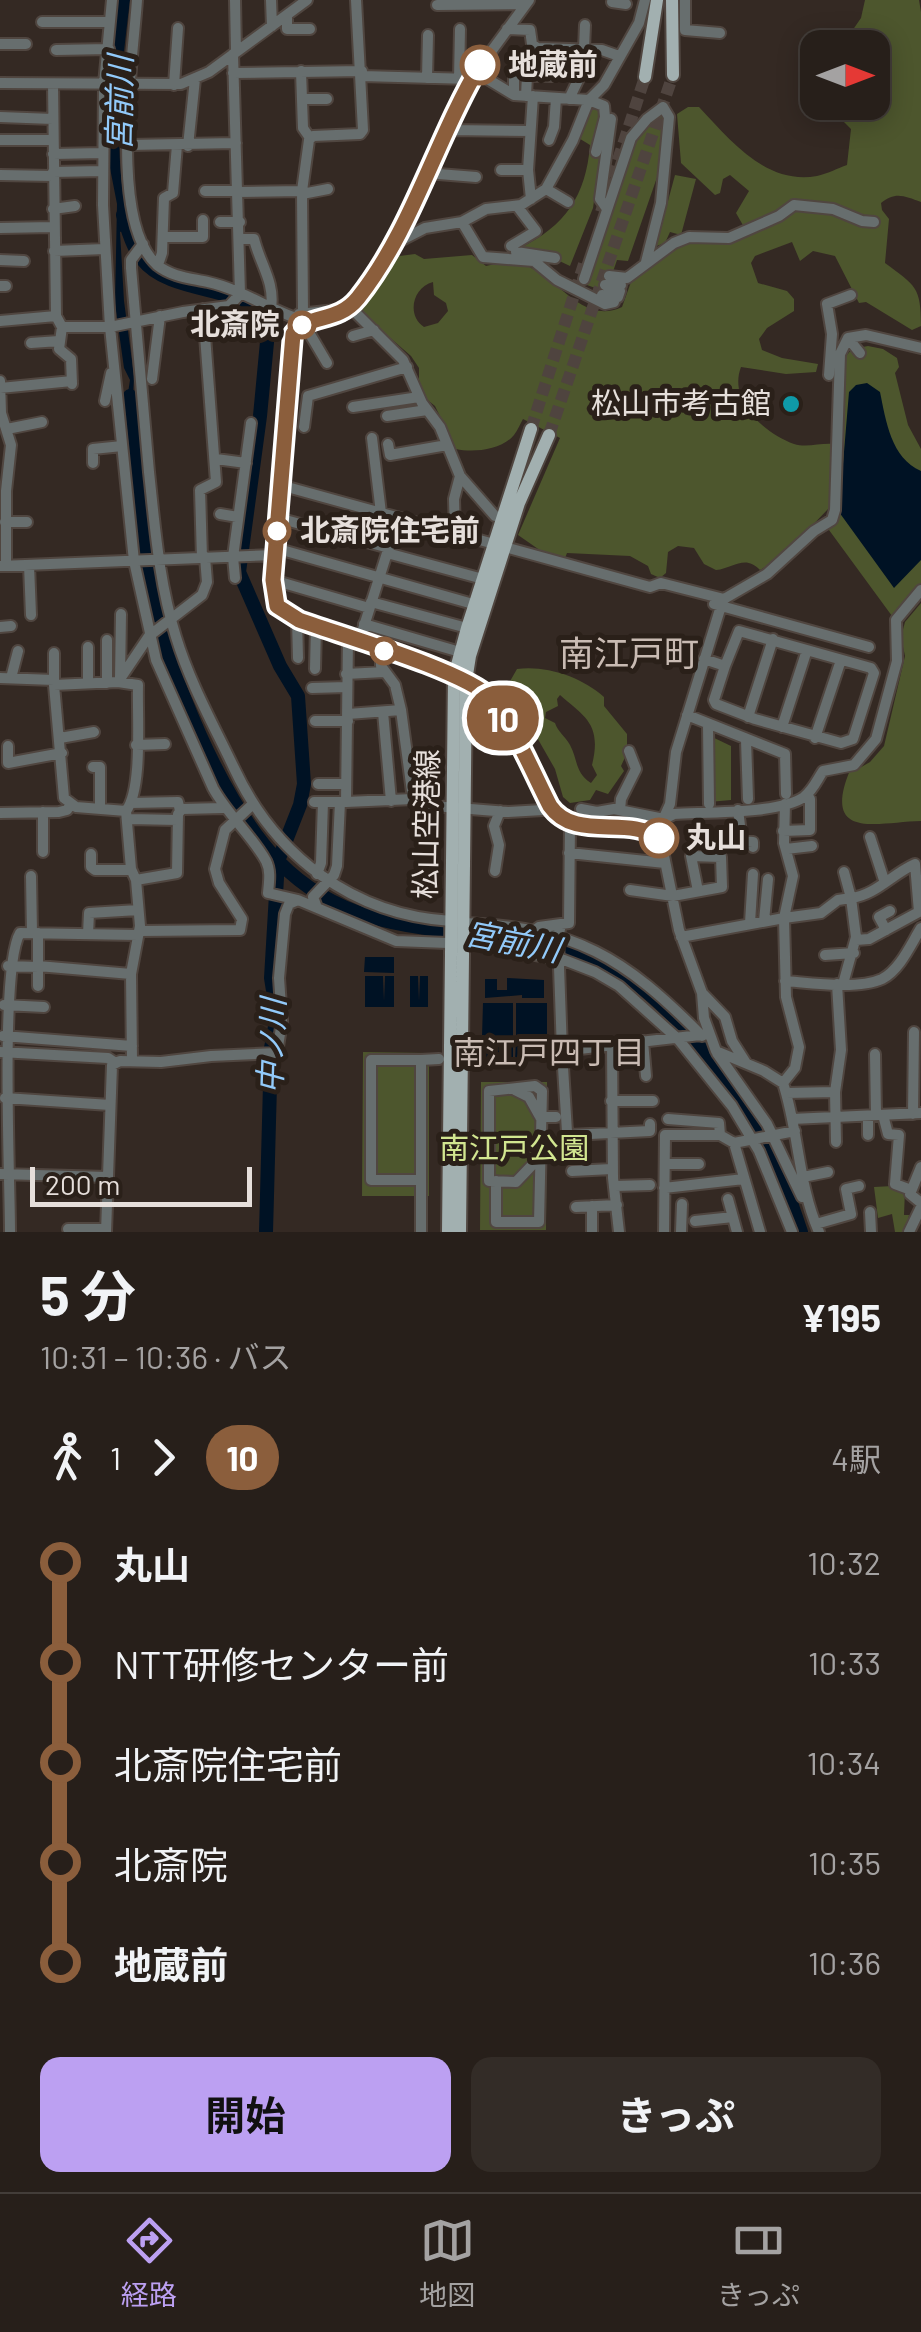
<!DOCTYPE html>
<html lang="ja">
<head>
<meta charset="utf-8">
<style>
  :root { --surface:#271f1a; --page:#332c27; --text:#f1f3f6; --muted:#a4a2a2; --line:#433d39; --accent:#bca0f2 }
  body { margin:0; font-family:Barlow,"Noto Sans JP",sans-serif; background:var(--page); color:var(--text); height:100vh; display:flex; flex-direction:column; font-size:38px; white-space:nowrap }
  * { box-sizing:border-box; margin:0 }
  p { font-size:32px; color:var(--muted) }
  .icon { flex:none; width:55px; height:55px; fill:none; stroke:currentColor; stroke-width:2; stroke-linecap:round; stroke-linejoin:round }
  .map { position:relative; height:1232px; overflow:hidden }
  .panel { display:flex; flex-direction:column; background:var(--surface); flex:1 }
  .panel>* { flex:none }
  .badge { padding:0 20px; border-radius:32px; font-size:35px; line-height:65px }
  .needle { width:65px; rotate:90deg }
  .fabs { position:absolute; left:800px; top:30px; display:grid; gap:20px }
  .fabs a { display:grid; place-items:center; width:90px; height:90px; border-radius:20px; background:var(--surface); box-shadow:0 5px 25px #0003,0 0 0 2px var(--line); font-size:50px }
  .scale { position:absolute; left:30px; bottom:25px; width:222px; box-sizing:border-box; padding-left:10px; border:5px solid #e6dfdb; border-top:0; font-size:28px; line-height:35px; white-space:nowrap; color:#e6dfdb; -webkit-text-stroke:8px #2a2019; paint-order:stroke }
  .map>.badge { position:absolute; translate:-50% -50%; box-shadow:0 0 0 5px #fff }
  .legs { display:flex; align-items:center; gap:15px; height:110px; padding:0 40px; font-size:32px }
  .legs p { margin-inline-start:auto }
  .overview { display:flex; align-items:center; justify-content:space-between; height:170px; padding:0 40px }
  h1 { font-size:55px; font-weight:700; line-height:75px }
  .cta { display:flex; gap:20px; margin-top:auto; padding:20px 40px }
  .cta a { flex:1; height:115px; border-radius:20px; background:var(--accent); color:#111; font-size:40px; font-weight:700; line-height:115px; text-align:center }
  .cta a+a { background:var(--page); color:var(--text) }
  ul { padding:0 40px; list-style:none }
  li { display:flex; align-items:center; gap:35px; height:100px; font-size:38px }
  li i { display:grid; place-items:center; width:15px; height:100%; margin:0 12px; background:currentColor }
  li i::after { content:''; width:25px; height:25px; margin:-12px; border:8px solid; border-radius:50%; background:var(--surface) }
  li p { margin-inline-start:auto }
  li:first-child i { background:linear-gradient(#0000 50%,currentColor 0) }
  li:last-child i { background:linear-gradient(currentColor 50%,#0000 0) }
  .menu { display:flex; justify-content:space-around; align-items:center; height:140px; border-top:2px solid var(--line); background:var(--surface); font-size:28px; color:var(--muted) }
  .menu a { display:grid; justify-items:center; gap:5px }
  .menu .active { color:var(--accent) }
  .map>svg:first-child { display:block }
  .green { fill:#4d562d; fill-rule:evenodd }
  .water { fill:#001224 }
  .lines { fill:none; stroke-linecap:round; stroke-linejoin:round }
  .river { stroke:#001224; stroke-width:14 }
  .major-tunnel { stroke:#4f443f; stroke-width:12; stroke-dasharray:12 6; stroke-linecap:butt }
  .minor-casing { stroke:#504640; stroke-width:14 }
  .major-casing { stroke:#504640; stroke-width:16 }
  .minor { stroke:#676e6e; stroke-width:10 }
  .major { stroke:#a2b0b0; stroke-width:12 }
  .line-1-casing { stroke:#fff; stroke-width:22 }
  .line-1 { stroke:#8b5e3c; stroke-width:15 }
  .stop-1-dot { fill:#fff; stroke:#8b5e3c; stroke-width:5 }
  .culture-dot { fill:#0f9aa8; stroke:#2a2019; stroke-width:4 }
  .labels { text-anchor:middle; stroke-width:10; stroke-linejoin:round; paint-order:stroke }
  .stop-label { font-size:30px; font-weight:bold; fill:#e6dfdb; stroke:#2a2019; text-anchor:start }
  .poi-label { font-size:30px; fill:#e6dfdb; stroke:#2a2019; text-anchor:end }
  .street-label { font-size:30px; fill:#e6dfdb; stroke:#2a2019 }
  .park-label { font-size:30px; fill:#d2e690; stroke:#2a2019 }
  .water-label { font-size:32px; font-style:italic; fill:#92cafa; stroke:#2a2019 }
  .neighbourhood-label { font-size:32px; fill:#c9bbb3; stroke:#2a2019 }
  .quarter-label { font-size:35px; fill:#c9bbb3; stroke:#2a2019 }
</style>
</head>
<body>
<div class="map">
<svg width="921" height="1232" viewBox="0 0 921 1232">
  <rect width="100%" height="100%" fill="#342923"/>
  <path class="green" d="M865 0H919L921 12V202C905 196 895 191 881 203L882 210 889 219 885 263C916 286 921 287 921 326L912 330 866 302 859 303 835 256 813 251 800 261 792 242 755 256 751 263 758 283 787 291 794 299V311L767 328 759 339 762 350 782 358 818 364 816 372 786 374 741 367C728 401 764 433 794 444 806 448 820 443 833 444L840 363 852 349 868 346 883 349 897 358 899 367 895 373 908 425 921 449V586L892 616 829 530 832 460 829 508 781 558 760 570C745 554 734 568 716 570L704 564 694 548 678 546 668 552 666 573 660 578 651 574 648 566 630 556 567 553 565 558 541 551 518 535 560 438 523 419C520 424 518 430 514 435 502 450 473 453 456 449L435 406 425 398 419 380V368L411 356 358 310 392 257 415 254 424 259 472 255 486 266C495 264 507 261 517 263 556 270 579 327 622 307L631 282 665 255 691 241 748 234 736 213 749 191 730 175 723 179 720 193 715 195 681 163 677 114 688 107H699C731 141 766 185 817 176 827 174 838 168 847 165L851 129 837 115 835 103 872 102V48L841 47 861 18ZM433 282 434 295 446 303 448 311 438 323 424 327C406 315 413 287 433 282Z
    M593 106 602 108V147L593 208 570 266 532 248H520C565 226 586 196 590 145L577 137Z
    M666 111 662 163 628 261 617 260 606 292 587 285 633 138 639 129Z
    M675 175 696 179 681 235 670 232 665 243 651 248 658 238Z
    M921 603V821C878 822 821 841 850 770H856L870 762 884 746 905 656 901 637 905 622Z
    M517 669C546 665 582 677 604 697V706L627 734V753L621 766 624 771 608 794 596 790 590 800 570 803 563 797 555 769 511 692 509 683ZM560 695C585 717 602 724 592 765L597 775 591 783C575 773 578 760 570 745 565 736 558 732 555 723L545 718 546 712 558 706 557 699Z
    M708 735 731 746V800L709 802Z
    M363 1052 429 1053V1196H362Z
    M481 1082H547L546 1230H480Z
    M893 1186 905 1190 904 1215H909L906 1232H895L892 1214 878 1218 874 1187Z"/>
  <path class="water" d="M117 0H130C121 74 111 155 130 228L120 232 124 301 134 376 132 416 128 393 130 380 124 368 115 304 117 204 110 168 111 92Z
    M867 383 880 392C886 421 891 458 921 471V560L894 588 839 512 849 392 856 385Z
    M365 957H394V973L364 972Z
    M365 976H383L384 1001 385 976H394V1007H365Z
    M410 976H418L419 1001 420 976H428V1007H410Z
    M507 978 544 980V998H522V995L485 998V979H497V990H507Z
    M483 1003H513V1037H482Z
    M516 1003H547V1038L516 1037Z
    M482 1039H513V1061L493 1060 492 1043 491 1060H482Z
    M516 1039H547V1061H515Z"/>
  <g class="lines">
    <path class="river" d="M123 215C128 230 132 246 142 259 171 297 250 284 269 321L260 416 239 572 280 666 298 696 304 784 300 805 278 861 271 978 277 1016 271 1048 266 1232
      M130 396C140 461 139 527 152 591 168 673 221 802 279 862 335 919 399 926 473 933 508 936 550 942 584 954 662 983 735 1082 771 1155 784 1179 792 1206 801 1232"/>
    <path class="major-tunnel" d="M601 212 645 77
      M531 429 584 264
      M549 435 673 75"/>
    <g class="minor-casing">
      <path id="minor" d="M112 0 104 84 103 205 110 327 134 561 156 660 213 788C227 814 253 837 266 861 271 871 269 882 268 893L298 900
        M137 0C133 61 108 221 157 265 172 277 190 278 208 282 239 289 264 306 293 317L297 329
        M235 0 236 52
        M271 0 272 26
        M685 0V30L720 33
        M612 2 626 4
        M437 5 526 4
        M287 15V29H310
        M42 22H110
        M507 29 530 30 532 44 537 48 602 50 619 56
        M0 44H26
        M584 49 585 25
        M56 50 109 49
        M301 71 303 128 310 138
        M476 72 514 95 589 100 604 106 605 117 596 152
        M514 72V95
        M233 73 362 71
        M362 76 471 79
        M427 78 428 35
        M459 79 460 29
        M0 83 181 84 209 72 307 0
        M53 84 56 316 62 327H110L183 312 229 306 240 294 233 54
        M174 85 178 28
        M526 96 527 75 552 76
        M302 99H327
        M569 99 581 74
        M0 117 53 119
        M447 130 530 131
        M0 140H53
        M549 140 554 127 556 98
        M128 145 236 143
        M188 146 195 79
        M53 154 102 153
        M501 170H528
        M53 172 102 171
        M426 173 476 177
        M0 175 53 176
        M546 189 568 202
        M205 191H237
        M238 192 302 191
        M302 194 328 189
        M531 199 528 170 533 96
        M53 209 75 206
        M607 209 600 199 611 119
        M220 222H240
        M462 222 483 257 534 261 557 280 605 304 614 302 602 295 618 297 620 291 605 285H621L609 276 627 278 674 243 689 237 729 238 779 216 794 205 833 209 862 221 874 222
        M0 228 53 227
        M163 237H203V220
        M241 239H254C260 264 275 282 271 308
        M143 244 131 260V268C137 336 143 404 149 472 155 527 159 583 176 637 190 683 213 724 234 768 275 856 353 915 451 921
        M392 245 425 228 462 222 486 209 521 205 546 189 573 140 589 100 604 85 639 23 645 0
        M511 246 536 231 517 206
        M54 251 105 249
        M516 252 555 258
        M0 260 24 261
        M158 265 162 253 164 198 173 193 177 145
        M584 279 631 138 647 119 663 107 669 117 661 203 646 262
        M0 286H6
        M350 307 403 360 422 403 440 427 460 476 495 516 502 518
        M299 314 336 310 341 313
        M303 314 302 191 309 140 313 136 360 134 363 130 356 0
        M0 321 56 316
        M304 324 327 363
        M62 327 59 349 71 359 72 384
        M297 329 292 342 274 555 277 606 299 620C340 635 465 671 491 698 509 717 536 780 550 807 572 836 623 825 656 835L661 841 679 930 702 993 704 1018 716 1051 764 1071 783 1083C799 1132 798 1185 819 1232
        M297 329 341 314 363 292 391 246 471 79 529 0
        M353 336 374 330
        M848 338 866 335 921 348
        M848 338 860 353
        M31 343 59 341
        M829 375 832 334 827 304 851 295
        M152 379 160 316
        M0 381 1 413 11 445 6 491V565
        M0 388 72 381
        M105 401 111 373
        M353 407 419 397
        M387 416 427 410
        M304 427 308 396 407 367
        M7 429 42 422
        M372 438 381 513
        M388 444 390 455 447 445
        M216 459 246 463
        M93 463V449L122 446
        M280 485 650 587 661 583 724 599 767 574 814 531 832 520 835 510 840 354 848 338
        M220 514 238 517
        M278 518 389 548
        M5 522H27
        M455 533 454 499 460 476
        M275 548 480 606
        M387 553 483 579
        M202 558 200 490 216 482 203 309
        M29 565 31 615
        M0 566 274 555
        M235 578 233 557 251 423
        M273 580 369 608
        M371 602 467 628
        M714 604 869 647
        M297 619 298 658
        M364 624 460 652
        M0 627 11 626
        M359 642 398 518
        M88 647V683
        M381 650V666L395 685 401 710
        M54 653V680
        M704 659 725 666 739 631 871 668 874 673 853 739 841 743 755 719 716 704 714 700 725 666
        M315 669 316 626
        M346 674 384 672
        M0 678 54 680V685L118 682 138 685C137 715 143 789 126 811
        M11 678 18 651
        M120 678 121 614
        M118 682 149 636 202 595 207 582 205 557
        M107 683V640
        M54 685 64 798 76 807 126 811 131 869 136 880
        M312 688 347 687
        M383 712 391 801
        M348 714 401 710 413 799
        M687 715 785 754 786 794
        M748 717 773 639
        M315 721H348
        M708 725 709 804
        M782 727 807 650
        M60 738 94 732
        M815 738 841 660
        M746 740 748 799
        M136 745 165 744
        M8 746V763L62 753
        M423 766 425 802
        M93 767H100V808
        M318 784H346
        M314 802H340
        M346 802 413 799 433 806 508 812 543 810 550 807
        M131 803 178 802 180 811
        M785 804 784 843 793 876 784 918 821 913 838 900 851 898 856 937 843 984
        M581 809 597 812 614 809 664 819 674 814C705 812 780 814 804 797 813 790 817 780 823 771L854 765 876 739 897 661 896 620 921 590
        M620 810 621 799 636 769 629 751
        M738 810 742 841 753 842V847
        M0 813 59 812 67 810 71 804
        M129 819 178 820
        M570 823 569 923 561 924 558 939 562 1051 709 1034
        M783 831 810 830V799L807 795
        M656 835 670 804 676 752 721 606
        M870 837 884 880
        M786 849 812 846
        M43 852V812
        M569 853 665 863
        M91 854V867L95 870H131
        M495 871 499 845 494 826 500 811
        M844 872 851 898C876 895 892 874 915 864L919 912 869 939 856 940
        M317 874 321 863 323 802
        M31 876 32 933
        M630 890 673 896 722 887 721 857 691 856 698 891
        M316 905 313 897 334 875 337 866 340 802H346L348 638
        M764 921 768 879
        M461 923C576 927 624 957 702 1036
        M750 923 753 874
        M886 930 879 917 890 911
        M140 931 240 930 242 919 219 883 215 869 225 830 253 804
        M38 933V966L131 974
        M531 933 539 927 561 924
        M88 934 89 913 138 910
        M681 937 784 918 786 997 799 1047 795 1068 783 1083
        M825 955 854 953
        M8 966 38 967
        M785 981C811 983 858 990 882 979 900 970 911 944 921 928
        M38 986V966
        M703 994 725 1017 732 1041 746 1063
        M4 1005 44 1007
        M3 1036 132 1046
        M643 1041 646 1076
        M612 1044 613 1178 619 1232
        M562 1051 567 1132 570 1135 650 1131V1124
        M0 1052 108 1058 114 1062
        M717 1053 767 1124 802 1197
        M875 1054 876 1115
        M421 1060 439 1059
        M132 1061 131 974 140 926 136 880 177 873 178 814 182 809 223 808
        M515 1090 529 1097 539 1115
        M786 1093 835 1092
        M5 1098 110 1105
        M611 1101H653
        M913 1114 914 1032
        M883 1115 888 1134 899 1135 895 1184 911 1190
        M868 1116V1135
        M540 1117H556
        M668 1119 719 1123 720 1135
        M792 1119 921 1113
        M836 1142 835 1092 841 1050 837 984
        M734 1143 795 1131
        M665 1164H699
        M921 1167 910 1194 921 1203
        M572 1171 612 1169
        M0 1174 108 1177
        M803 1177 828 1172
        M496 1181V1222H539L542 1091 535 1086 489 1091V1181L516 1182 538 1159
        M615 1186 650 1185
        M664 1188 744 1179
        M728 1199 737 1232
        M592 1206V1232
        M576 1207 617 1205
        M870 1212 871 1232
        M695 1221 733 1217
        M816 1224 851 1214 846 1189 859 1186
        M68 1229H106
        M10 1232C10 1178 0 967 20 933L138 935
        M106 1232 112 1065 120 1061 161 1062 211 1056 277 1053 282 1021 279 978 285 914 289 904 298 900 396 941 473 944 564 960 595 972 619 986 678 1039 732 1106 759 1151 792 1232
        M421 1232V1060H371V1180H421
        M664 1232 665 1135H720L734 1143 760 1232
        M681 1232 682 1204
        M909 1232 921 1207"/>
    </g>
    <g class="major-casing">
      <path id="major" d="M672 0 673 75
        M645 77 657 0
        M448 1232 454 676 467 628 531 429
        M460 1232 466 681 470 656 519 503 549 435"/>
    </g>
    <use href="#minor" class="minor"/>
    <use href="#major" class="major"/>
  </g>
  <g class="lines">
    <g class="line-1-casing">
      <path id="line-1" d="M480 65C436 139 412 230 358 298 337 324 309 313 293 334L273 580 277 606 299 620C340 635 465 671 491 698 509 716 537 781 550 806 575 842 628 815 659 838"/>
    </g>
    <use href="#line-1" class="line-1"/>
  </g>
  <g class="stop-1-dot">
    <circle cx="480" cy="65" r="18"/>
    <circle cx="302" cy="325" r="12"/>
    <circle cx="277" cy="531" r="12"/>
    <circle cx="384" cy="651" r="12"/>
    <circle cx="659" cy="838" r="18"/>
  </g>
  <circle class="culture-dot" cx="791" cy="404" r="10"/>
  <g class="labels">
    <g class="stop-label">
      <text x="508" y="75">地蔵前</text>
      <text x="280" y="335" text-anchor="end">北斎院</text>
      <text x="300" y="541">北斎院住宅前</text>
      <text x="686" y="848">丸山</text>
    </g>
    <g class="poi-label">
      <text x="771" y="414">松山市考古館</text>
    </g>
    <g class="street-label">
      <text transform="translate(427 824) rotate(-89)" y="10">松山空港線</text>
    </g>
    <g class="park-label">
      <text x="514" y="1159">南江戸公園</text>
    </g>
    <g class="water-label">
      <text transform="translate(120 103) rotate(-89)" y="11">宮前川</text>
      <text transform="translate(513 942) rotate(11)" y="11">宮前川</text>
      <text transform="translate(272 1046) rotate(-88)" y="11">中ノ川</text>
    </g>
    <g class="neighbourhood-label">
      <text x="549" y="1064">南江戸四丁目</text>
    </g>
    <g class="quarter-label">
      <text x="629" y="666">南江戸町</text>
    </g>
  </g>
</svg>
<div class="fabs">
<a><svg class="needle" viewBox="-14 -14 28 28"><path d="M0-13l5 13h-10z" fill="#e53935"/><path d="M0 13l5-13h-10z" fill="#a4a2a2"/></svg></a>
</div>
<div class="scale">200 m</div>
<b class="badge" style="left:503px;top:718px;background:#8b5e3c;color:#fff">10</b>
</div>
<section class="panel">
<div class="overview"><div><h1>5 分</h1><p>10:31 – 10:36 · バス</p></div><b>¥195</b></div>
<div class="legs"><svg class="icon" aria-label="walk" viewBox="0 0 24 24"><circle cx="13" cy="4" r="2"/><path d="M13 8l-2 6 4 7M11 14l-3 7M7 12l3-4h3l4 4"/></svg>1<svg class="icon" aria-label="forward" viewBox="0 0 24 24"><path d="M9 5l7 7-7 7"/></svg><b class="badge" style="background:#8b5e3c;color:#fff">10</b><p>4駅</p></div>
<ul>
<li><i style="color:#8b5e3c"></i><b>丸山</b><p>10:32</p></li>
<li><i style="color:#8b5e3c"></i><span>NTT研修センター前</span><p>10:33</p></li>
<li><i style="color:#8b5e3c"></i><span>北斎院住宅前</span><p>10:34</p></li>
<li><i style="color:#8b5e3c"></i><span>北斎院</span><p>10:35</p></li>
<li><i style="color:#8b5e3c"></i><b>地蔵前</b><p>10:36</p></li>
</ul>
<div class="cta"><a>開始</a><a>きっぷ</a></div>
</section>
<nav class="menu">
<a class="active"><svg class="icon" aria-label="directions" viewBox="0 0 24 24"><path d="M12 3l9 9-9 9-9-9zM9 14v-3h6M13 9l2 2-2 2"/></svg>経路</a>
<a><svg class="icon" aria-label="map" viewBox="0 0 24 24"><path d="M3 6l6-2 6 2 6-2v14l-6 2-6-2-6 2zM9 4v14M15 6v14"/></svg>地図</a>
<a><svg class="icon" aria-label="tickets" viewBox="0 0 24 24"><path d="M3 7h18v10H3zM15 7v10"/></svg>きっぷ</a>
</nav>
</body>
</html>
